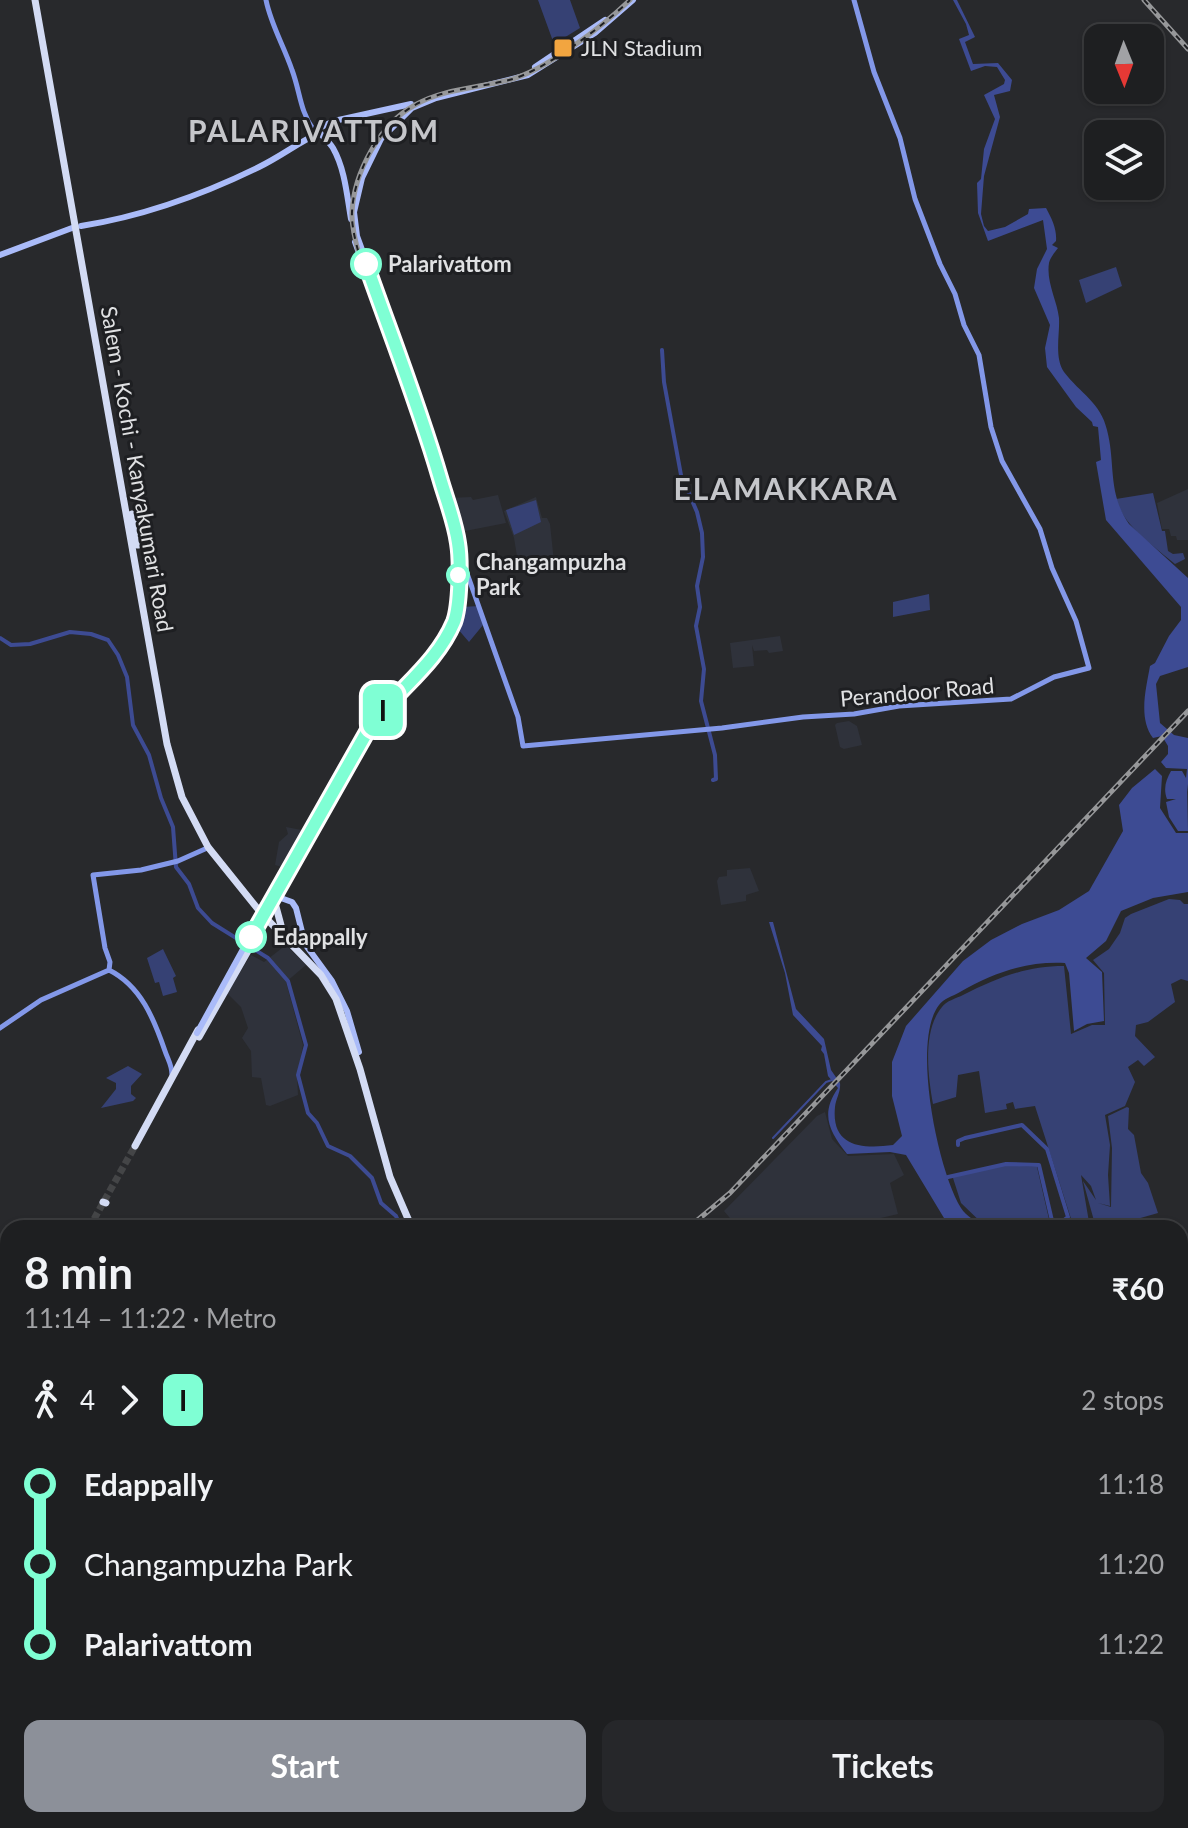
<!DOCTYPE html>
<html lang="en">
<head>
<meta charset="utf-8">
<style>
  :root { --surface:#1e1f21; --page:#26272a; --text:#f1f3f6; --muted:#a1a2a5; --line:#3c3d3f; --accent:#8c9099 }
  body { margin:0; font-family:Lato,sans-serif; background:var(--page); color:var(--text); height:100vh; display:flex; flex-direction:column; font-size:30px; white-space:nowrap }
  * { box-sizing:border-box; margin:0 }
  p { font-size:26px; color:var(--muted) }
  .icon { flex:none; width:44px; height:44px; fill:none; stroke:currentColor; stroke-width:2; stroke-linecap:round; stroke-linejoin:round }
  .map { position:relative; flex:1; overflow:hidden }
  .panel { position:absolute; left:0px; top:1220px; width:1188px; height:608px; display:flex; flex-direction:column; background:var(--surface); border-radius:24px 24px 0 0; box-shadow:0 2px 6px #0004,0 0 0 2px var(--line) }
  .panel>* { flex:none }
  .badge { padding:0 16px; border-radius:12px; font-size:28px; line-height:52px }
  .needle { width:52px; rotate:179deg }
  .controls { position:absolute; left:1084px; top:24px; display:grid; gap:16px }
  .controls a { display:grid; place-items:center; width:80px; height:80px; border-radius:16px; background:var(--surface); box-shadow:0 2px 6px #0004,0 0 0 2px var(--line); font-size:40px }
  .map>.badge { position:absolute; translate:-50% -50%; box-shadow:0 0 0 4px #fff }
  .legs { display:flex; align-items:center; gap:12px; height:88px; padding:0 24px; font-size:26px }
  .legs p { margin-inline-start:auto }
  .headline { display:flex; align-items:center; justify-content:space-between; height:136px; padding:0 24px }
  h1 { font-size:44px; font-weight:700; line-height:60px }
  .button { display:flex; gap:16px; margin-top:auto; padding:16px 24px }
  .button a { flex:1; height:92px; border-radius:16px; background:var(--accent); color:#fff; font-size:32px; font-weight:700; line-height:92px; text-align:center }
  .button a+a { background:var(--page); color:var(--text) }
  ul { padding:0 24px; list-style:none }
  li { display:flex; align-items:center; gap:28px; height:80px; font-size:30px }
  li i { display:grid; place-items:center; width:12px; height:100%; margin:0 10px; background:currentColor }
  li i::after { content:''; width:20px; height:20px; margin:-10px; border:6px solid; border-radius:50%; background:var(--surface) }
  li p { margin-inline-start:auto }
  li:first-child i { background:linear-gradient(#0000 50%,currentColor 0) }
  li:last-child i { background:linear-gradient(currentColor 50%,#0000 0) }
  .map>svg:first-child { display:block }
  .built { fill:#2f323b }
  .green { fill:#364174 }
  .water { fill:#3d4b93 }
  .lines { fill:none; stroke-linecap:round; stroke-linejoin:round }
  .stream { stroke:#3d4b93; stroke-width:2 }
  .canal { stroke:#3d4b93; stroke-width:4 }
  .highway-tunnel { stroke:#444547; stroke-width:7; stroke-dasharray:7 3.5; stroke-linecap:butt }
  .secondary { stroke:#8398e9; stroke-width:5 }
  .primary { stroke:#aabbf9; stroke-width:6 }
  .highway { stroke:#d3dbf4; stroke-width:7 }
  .rail-casing { stroke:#969799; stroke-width:5 }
  .rail { stroke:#1e1f22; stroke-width:2; stroke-dasharray:6; stroke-linecap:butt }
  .primary-bridge { stroke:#aabbf9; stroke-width:6 }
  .line-1-casing { stroke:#fff; stroke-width:18 }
  .line-1 { stroke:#7fffd4; stroke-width:12 }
  .poi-dot { fill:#f2a540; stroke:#1e1f22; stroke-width:3 }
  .stop-1-dot { fill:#fff; stroke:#7fffd4; stroke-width:4 }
  .labels { text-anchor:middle; stroke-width:6; stroke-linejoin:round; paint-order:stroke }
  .poi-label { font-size:22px; fill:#e0e1e3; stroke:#1e1f22; text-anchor:start }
  .stop-label { font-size:22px; font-weight:bold; fill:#e0e1e3; stroke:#1e1f22; text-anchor:start }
  .street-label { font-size:22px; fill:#e0e1e3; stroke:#1e1f22 }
  .district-label { font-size:30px; font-weight:bold; letter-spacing:2px; fill:#c5c6ca; stroke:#1e1f22 }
</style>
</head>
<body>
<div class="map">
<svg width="1188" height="1828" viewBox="0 0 1188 1828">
  <rect width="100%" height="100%" fill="#28292c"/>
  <path class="built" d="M1188 489V540H1177L1176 536H1171L1169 529H1162L1157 503Z
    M498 495 506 523 460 532 450 498 471 497 473 500Z
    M536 497 542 518H547L550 524 554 562 519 568 514 538 504 511Z
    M780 636 783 651 769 653 767 650 754 651 752 645 754 666 733 668 730 643Z
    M849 721 857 726 862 745 844 749 840 747 835 725 837 723Z
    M286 827 307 831 286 868 275 865 279 842 288 834Z
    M750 868 759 891 746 895V901L721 905 717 881 719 877 727 876V870Z
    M286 945 306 965 286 982 303 1045 297 1077 298 1095 270 1106 266 1105 261 1078 252 1077 251 1051 242 1038 248 1028 241 1007 227 993 251 955 264 962Z
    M825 1112 832 1139 848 1156 894 1154 904 1175 890 1183 898 1214 855 1224V1228H746L734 1223 724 1211 817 1116Z"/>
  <path class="green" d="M538 0H570L580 28 554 44Z
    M1116 267 1122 286 1086 303 1079 280Z
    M1153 493 1162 531H1165L1168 551 1173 554 1183 553 1185 559 1175 564C1154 546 1124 527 1116 499Z
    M536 500 541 522 514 535 506 510Z
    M929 594 930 610 893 617V602Z
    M479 606 483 625 469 642 457 628 462 607Z
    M1169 899 1180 900 1184 904H1188V981L1181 979 1171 984 1175 1002 1148 1022 1136 1025 1135 1036 1155 1057 1144 1066 1138 1060 1128 1067 1135 1082 1125 1106 1105 1115 1110 1145 1108 1175 1110 1206 1098 1203 1111 1207 1112 1148 1108 1116 1127 1107 1129 1108 1128 1129 1134 1135 1141 1173 1148 1183 1158 1213 1109 1227 1096 1228 1083 1181 1096 1200 1091 1186 1081 1175 1090 1228H1074L1035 1106 1015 1109 1013 1102 1006 1104 1007 1109 985 1113 979 1071 958 1075 956 1097 933 1104C928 1076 922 1031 942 1007 946 1001 957 998 963 995 997 978 1026 966 1064 966L1071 1034 1092 1025H1105L1104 973 1093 960 1109 949 1120 933 1125 918 1131 914Z
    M163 949 176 976 173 978 177 992 163 996 159 982 155 983 147 958Z
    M128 1066 142 1074 131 1086V1094L136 1098 133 1101 101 1108 116 1089V1083L106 1078Z
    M1002 1165 1037 1167 1051 1228H987L961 1203 953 1178 954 1176Z
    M1180 1520 1188 1526V1689L1180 1688Z"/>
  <path class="water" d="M953 0H957L975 37 965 42 973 64 998 63 1012 80 1010 91 994 95 1000 117 984 176 981 214 984 226 988 231 1005 227 1028 214 1029 209 1046 208C1052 219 1057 229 1056 241L1052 245 1058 248C1055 252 1050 258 1049 263 1046 282 1057 300 1059 318 1060 335 1054 357 1064 372 1080 393 1101 403 1107 430 1116 464 1107 492 1129 524L1188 578V667L1160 676 1156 684 1160 723 1174 735 1188 738V792L1187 784 1188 831H1178L1169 817 1166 802 1176 799H1167C1163 788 1166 780 1171 771H1182L1186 778 1187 769 1166 768 1161 762 1168 754V746L1162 736 1153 738C1138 718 1146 689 1150 666L1155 663 1169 636 1181 620V607L1106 520 1096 462 1101 460 1098 427 1093 426 1092 422 1076 407 1047 367 1045 348 1050 325 1034 288 1037 269 1047 249 1043 220 988 241 978 213 977 183 981 179 984 149 995 119 984 95 1004 84 1005 80 997 67 985 66 971 71 959 39 969 35 966 24Z
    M1155 769 1162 776 1160 808 1176 833H1188V892L1153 898 1121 911 1106 941 1086 958 1102 972 1104 1021 1087 1024 1074 1031 1069 973 1065 963C1026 961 993 973 960 992 953 996 943 999 939 1005 911 1041 938 1172 961 1208 966 1216 977 1222 985 1228H950L906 1155 890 1152 847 1154C829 1131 820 1114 838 1088L828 1076 824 1054 821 1050 822 1046 793 1015 785 973 769 922H773L796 1009 824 1039 831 1070 840 1083C841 1092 836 1098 835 1107 831 1147 862 1149 893 1145L902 1136 892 1096V1062L906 1026 963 961 991 940 1022 924 1059 910 1089 891 1123 831 1119 805 1132 788Z"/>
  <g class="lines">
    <path class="stream" d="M773 1138 826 1082 832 1080
      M1180 1605 1188 1607
      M1180 1739 1188 1756"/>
    <path class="canal" d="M662 350 664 382 681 475 697 512 702 533 703 557 697 586 700 607 696 626 704 669 701 701 715 755 716 779 713 780
      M0 638 11 645 30 644 70 632 91 634 108 640 118 655 127 677 133 725 149 755 161 798 173 827 176 867 189 884 198 908 212 923 268 958 288 981 306 1045 298 1075 308 1113 317 1123 328 1146 350 1156 372 1178 381 1203 396 1216 401 1228
      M948 1177 1006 1164 1039 1165 1053 1225 1056 1226 1068 1217 1047 1149 1022 1125 965 1138 958 1141V1145
      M818 1820 822 1828"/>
    <path class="highway-tunnel" d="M89 1228 135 1146
      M0 1438 8 1418"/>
    <path class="secondary" d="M266 0C271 25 284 46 292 70 300 91 300 111 313 129
      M463 562 518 717 523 746 722 728 803 717 854 714 899 706 1011 699 1054 677 1089 668 1076 621 1052 568 1040 529 1002 461 991 427 979 355 964 325 955 294 940 264 915 199 900 138 874 72 854 0
      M109 970 110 962 105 948 93 875 141 870 178 861 205 849
      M0 1028 41 1000 109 970C141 986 154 1019 165 1051 168 1060 172 1065 172 1075
      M1180 1443H1188
      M0 1804 8 1806
      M29 1820 36 1828
      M443 1820 448 1828
      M911 1820 915 1828"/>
    <path class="primary" d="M535 67 605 20
      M317 129C321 136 328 140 333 148 345 169 347 196 351 219
      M317 129 334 121 411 104
      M81 226C144 216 202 195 259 167 280 157 299 142 319 133
      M355 242 413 400
      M0 255 72 228
      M442 495 457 546
      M278 897 292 902 296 908 305 944 332 981 347 1011 359 1052H355
      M275 903C291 870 309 838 327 806 342 777 356 747 376 721 400 688 436 665 453 626 462 606 463 557 459 535L423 416 357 236 354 212 362 178 381 139 412 108 436 98 528 75 595 33 633 0"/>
    <path class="highway" d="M35 0 167 744 182 797 208 847 261 913 321 975 336 999 360 1069 390 1177 412 1228
      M132 514 138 545
      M275 903 282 929
      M199 1037 269 914
      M135 1146 198 1030
      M103 1202 106 1203
      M1 1434 5 1436
      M0 1444H1
      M769 1820 772 1828"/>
    <g class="rail-casing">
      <path id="rail" d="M1144 0 1188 49
        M248 940 370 725 423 668 450 628 455 613 458 552 456 536C439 480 423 423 402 368 388 330 350 249 352 212 354 172 380 124 415 105 442 89 478 88 509 80 545 71 603 26 630 0
        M688 1228 730 1193 1188 711
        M0 1755 8 1745"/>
    </g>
    <use href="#rail" class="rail"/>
    <path class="primary-bridge" d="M197 1033 305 836"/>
  </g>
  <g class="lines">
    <g class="line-1-casing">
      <path id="line-1" d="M251 937 367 732C393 692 435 667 454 622 460 606 461 561 458 543 455 521 446 499 440 478 419 406 391 335 366 264"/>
    </g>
    <use href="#line-1" class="line-1"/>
  </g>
  <rect class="poi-dot" x="553" y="38" width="20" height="20" rx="4"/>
  <g class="stop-1-dot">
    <circle cx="366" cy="264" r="14"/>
    <circle cx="458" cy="575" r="10"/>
    <circle cx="251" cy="937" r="14"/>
  </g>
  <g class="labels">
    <g class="poi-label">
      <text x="581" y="56">JLN Stadium</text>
    </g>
    <g class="stop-label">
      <text x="388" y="272">Palarivattom</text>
      <text x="476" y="570">Changampuzha<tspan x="476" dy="25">Park</tspan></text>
      <text x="273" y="945">Edappally</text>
    </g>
    <g class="street-label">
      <text transform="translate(137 469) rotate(80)" y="8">Salem - Kochi - Kanyakumari Road</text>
      <text transform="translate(917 692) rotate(-5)" y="8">Perandoor Road</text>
    </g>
    <g class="district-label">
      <text x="314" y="142">PALARIVATTOM</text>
      <text x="786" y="500">ELAMAKKARA</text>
    </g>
  </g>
</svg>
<div class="controls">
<a><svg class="needle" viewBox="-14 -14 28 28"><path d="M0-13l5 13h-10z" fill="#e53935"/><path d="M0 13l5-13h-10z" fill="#a1a2a5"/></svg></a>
<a><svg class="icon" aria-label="layers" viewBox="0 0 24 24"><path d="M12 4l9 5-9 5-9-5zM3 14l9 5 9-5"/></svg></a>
</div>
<b class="badge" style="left:383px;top:710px;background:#7fffd4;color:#111">I</b>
<section class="panel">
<div class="headline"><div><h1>8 min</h1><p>11:14 – 11:22 · Metro</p></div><b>₹60</b></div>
<div class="legs"><svg class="icon" aria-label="walk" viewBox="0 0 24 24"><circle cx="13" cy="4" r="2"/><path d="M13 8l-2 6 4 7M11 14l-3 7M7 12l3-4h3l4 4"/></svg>4<svg class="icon" aria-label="forward" viewBox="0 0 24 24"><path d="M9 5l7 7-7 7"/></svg><b class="badge" style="background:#7fffd4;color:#111">I</b><p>2 stops</p></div>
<ul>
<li><i style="color:#7fffd4"></i><b>Edappally</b><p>11:18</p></li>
<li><i style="color:#7fffd4"></i><span>Changampuzha Park</span><p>11:20</p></li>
<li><i style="color:#7fffd4"></i><b>Palarivattom</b><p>11:22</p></li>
</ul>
<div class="button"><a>Start</a><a>Tickets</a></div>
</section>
</div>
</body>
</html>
